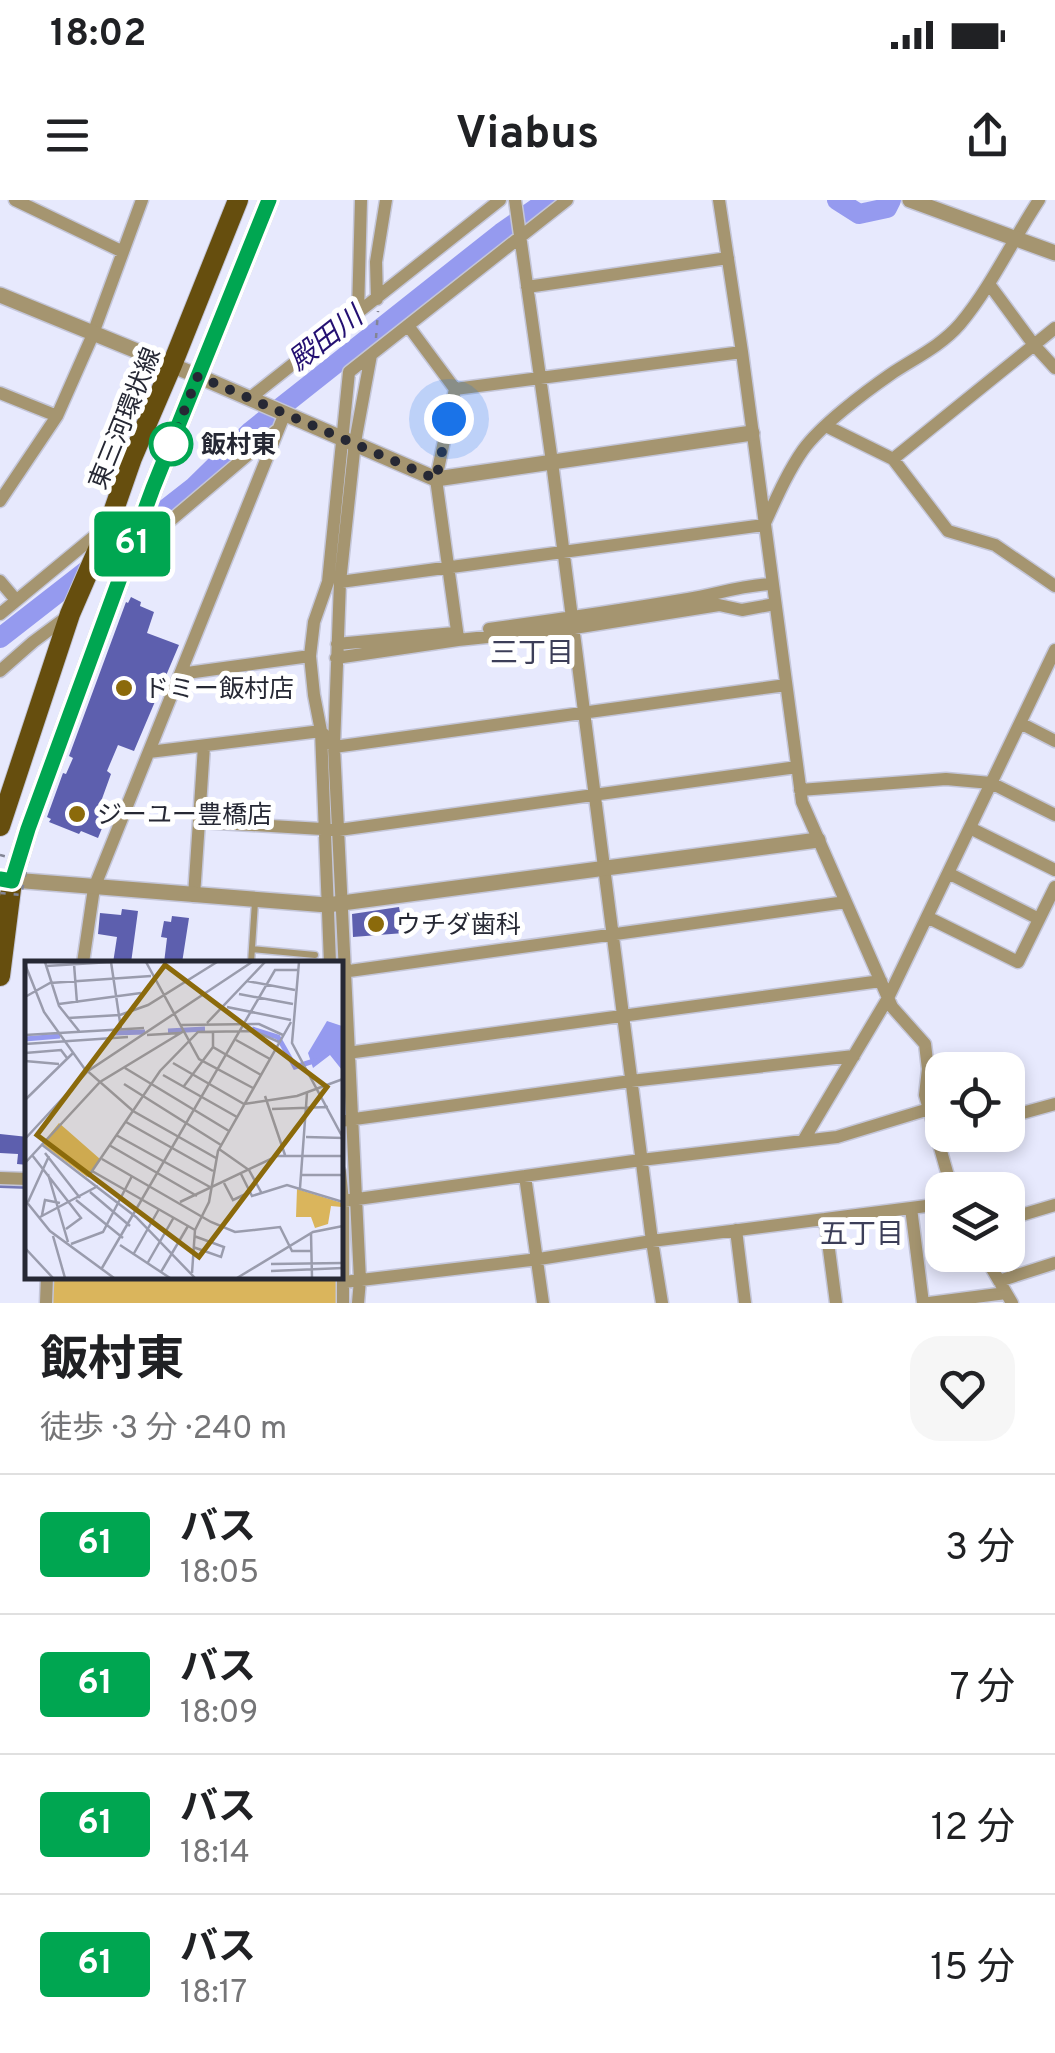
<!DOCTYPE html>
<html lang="ja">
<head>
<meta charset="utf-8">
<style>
  :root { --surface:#fff; --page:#f6f6f6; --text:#202124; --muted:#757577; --line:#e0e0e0 }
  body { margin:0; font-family:Overpass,"Noto Sans JP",sans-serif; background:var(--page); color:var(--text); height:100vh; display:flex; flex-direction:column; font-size:38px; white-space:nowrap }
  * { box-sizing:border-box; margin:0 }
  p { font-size:32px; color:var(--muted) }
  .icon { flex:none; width:55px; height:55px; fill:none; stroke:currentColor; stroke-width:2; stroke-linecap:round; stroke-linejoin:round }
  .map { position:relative; height:1103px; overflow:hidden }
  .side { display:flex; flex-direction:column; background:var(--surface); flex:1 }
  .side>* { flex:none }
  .badge { padding:0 20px; border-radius:8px; font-size:35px; line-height:65px }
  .tools { position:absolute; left:925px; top:852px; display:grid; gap:20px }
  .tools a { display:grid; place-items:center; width:100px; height:100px; border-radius:20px; background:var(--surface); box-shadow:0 5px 15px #0003; font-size:50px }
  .you { position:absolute; width:50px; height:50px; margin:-25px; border:8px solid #fff; border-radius:50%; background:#1a73e8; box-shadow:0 0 0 15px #1a73e833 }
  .map>.badge { position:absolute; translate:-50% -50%; box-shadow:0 0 0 5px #fff }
  .round { display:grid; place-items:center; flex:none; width:105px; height:105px; border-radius:30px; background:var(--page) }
  .overview { display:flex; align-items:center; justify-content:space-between; height:170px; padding:0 40px }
  h1 { font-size:48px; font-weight:700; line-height:75px }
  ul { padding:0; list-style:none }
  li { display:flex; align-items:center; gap:30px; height:140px; padding:0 40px; border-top:2px solid var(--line) }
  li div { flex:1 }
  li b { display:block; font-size:38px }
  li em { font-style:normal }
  li .badge { min-width:110px; font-weight:700; text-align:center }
  .status { display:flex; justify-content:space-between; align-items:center; height:70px; padding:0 50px; background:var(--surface); direction:ltr }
  .status svg { height:28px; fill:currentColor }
  header { display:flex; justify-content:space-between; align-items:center; height:130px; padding:0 40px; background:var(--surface); font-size:45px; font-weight:700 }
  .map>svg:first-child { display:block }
  .green { fill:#dab55c }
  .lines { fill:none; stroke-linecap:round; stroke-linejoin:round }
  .stream { stroke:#7478b7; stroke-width:4 }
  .river { stroke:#959aef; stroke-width:20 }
  .building { fill:#5d5fae }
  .service-casing { stroke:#c4c6d9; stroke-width:9 }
  .minor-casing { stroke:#c4c6d9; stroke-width:15 }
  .tertiary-casing { stroke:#c4c6d9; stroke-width:18 }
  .primary-casing { stroke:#c4c6d9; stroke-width:22 }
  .path { stroke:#838595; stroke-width:2.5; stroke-dasharray:5 8; stroke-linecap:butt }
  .service { stroke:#a59570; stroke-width:6 }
  .minor { stroke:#a59570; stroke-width:12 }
  .tertiary { stroke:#a59570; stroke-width:15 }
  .primary { stroke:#664e0e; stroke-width:20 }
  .path-bridge { stroke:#838595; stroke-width:2.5; stroke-dasharray:5 8; stroke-linecap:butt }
  .line-casing { stroke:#fff; stroke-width:22 }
  .line { stroke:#00a651; stroke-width:15 }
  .walk { stroke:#262834; stroke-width:10; stroke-dasharray:0 18 }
  .stop-dot { fill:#fff; stroke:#00a651; stroke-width:5 }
  .poi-dot { fill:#8b6a0b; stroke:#fff; stroke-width:4 }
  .labels { text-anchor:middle; stroke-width:10; stroke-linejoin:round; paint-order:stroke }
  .street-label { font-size:25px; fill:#262834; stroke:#fff }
  .stop-label { font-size:25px; font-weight:bold; fill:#262834; stroke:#fff; text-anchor:start }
  .poi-label { font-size:25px; fill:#262834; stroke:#fff; text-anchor:start }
  .water-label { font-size:28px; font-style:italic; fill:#241072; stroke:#fff }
  .neighbourhood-label { font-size:28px; fill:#3c3e58; stroke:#fff }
  .inset-river { fill:none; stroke:#959aef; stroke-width:5 }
  .inset-road { fill:none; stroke:#9a9cad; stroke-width:2.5 }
  .view { fill:#8b6a0b; fill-opacity:0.15; stroke:#8b6a0b; stroke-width:5 }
  .inset-edge { fill:none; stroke:#262834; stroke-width:5 }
</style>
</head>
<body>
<div class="status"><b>18:02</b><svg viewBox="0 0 49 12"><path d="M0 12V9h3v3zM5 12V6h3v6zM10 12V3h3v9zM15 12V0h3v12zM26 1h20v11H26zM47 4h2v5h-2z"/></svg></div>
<header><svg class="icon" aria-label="menu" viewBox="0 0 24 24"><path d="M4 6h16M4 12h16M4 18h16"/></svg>Viabus<svg class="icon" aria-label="share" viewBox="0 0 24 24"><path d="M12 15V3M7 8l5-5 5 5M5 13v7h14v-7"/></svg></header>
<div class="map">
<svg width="1055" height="1103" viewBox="0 0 1055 1103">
  <rect width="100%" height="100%" fill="#e7e9fd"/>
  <path class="green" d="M50 1076H338V1103H48Z"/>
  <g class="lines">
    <path class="stream" d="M0 986 28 987"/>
    <path class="river" d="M837 0 859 14 887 8 891 0
      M0 438 194 287 251 231 304 189 501 33 548 0"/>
  </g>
  <path class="building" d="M131 397 141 402 140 406 154 412 147 433 179 445 134 551 118 545 107 571 111 574 99 607 109 611 98 638 81 631 79 634 49 622 51 619 47 617 63 573 66 574 73 558 69 556 126 402 128 403Z
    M399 707 404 733 353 737 352 714Z
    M122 709 138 711 131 763H113L117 737 98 734 100 713 121 715Z
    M172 716 189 718 182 763H164L167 738 161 737 164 721 171 722Z
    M0 934 28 937V965L17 964 18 954 0 953Z"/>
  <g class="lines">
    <g class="service-casing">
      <path id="service" d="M252 749 315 755
        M251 763 255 702"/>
    </g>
    <g class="minor-casing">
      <path id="minor" d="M15 0 123 52
        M515 0 552 262 652 1041 662 1103
        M719 0 742 152 802 602 892 807 925 844 928 869 925 895 952 990
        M989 84 1034 145 1055 168
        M527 87 728 58
        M377 99 376 62 386 0
        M358 113 361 0
        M409 127 455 189 742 152
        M455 189 436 279 458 438
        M0 193 57 216
        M250 198 500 0
        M826 226 893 259 948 331 995 345 1055 386
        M893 259 1055 128
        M0 301 57 216 91 139 142 0
        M131 354 276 231
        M0 381 16 400
        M340 382 764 325C776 299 787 273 803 250 821 225 865 192 891 174 915 158 941 146 960 124 991 87 1012 41 1039 0
        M0 414 103 329
        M489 429C555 420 622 410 688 399 717 394 743 385 772 384
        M337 444 454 433
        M336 458 458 440 574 428 719 405 742 410 775 404
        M0 471 33 442 68 416
        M180 474 310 456
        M1020 523 1055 541
        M149 552 321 531 334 547 786 485
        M800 590 946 579 991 583 1055 615
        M200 622 339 630 797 567
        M970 628 1055 670
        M948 673 1039 719
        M194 696 204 546
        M927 717 1018 762 1055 687
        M83 763 94 688 285 213
        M330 763 321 531 314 495 310 456 314 422 328 382 349 172 567 0
        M342 772 846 702
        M340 854 881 781
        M1008 917 1055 904
        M340 921 631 881 854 856
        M803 941 888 798 1055 450
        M340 972 343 1001V1103
        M525 976 543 1103
        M0 978 28 979
        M343 1001 641 960 837 937 929 909 942 912
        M911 1008 923 1103
        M825 1019 836 1103
        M1008 1019 1055 1005
        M736 1030 745 1103
        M984 1055 1012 1103
        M999 1081 1055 1063
        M344 1082 539 1059 652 1041 942 1004
        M46 1103 47 1076
        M358 1103 360 1080 334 547 340 382 355 242 371 155
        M929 1103 1006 1093"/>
    </g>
    <g class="tertiary-casing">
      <path id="tertiary" d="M910 0 1055 53
        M0 95 198 176 436 279 752 233
        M0 679 327 705 818 640"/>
    </g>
    <g class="primary-casing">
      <path id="primary" d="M0 626 70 414 109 324 132 258 172 165 238 0
        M0 776 12 681 28 629 153 288 269 0"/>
    </g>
    <path class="path" d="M376 138 378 111"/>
    <use href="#service" class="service"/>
    <use href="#minor" class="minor"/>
    <use href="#tertiary" class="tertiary"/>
    <use href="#primary" class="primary"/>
    <path class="path-bridge" d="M0 655 28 662 21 695 0 693"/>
  </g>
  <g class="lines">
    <g class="line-casing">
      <path id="line" d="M0 679 12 681 28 629 153 288 269 0"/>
    </g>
    <use href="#line" class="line"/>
    <path class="walk" d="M171 244 198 176 436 279 449 219"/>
  </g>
  <circle class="stop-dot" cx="171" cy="244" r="20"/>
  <g class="poi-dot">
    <circle cx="124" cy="488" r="10"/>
    <circle cx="77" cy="614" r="10"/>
    <circle cx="376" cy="724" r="10"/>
  </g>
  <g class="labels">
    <g class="street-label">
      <text transform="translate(124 218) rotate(-68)" y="9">東三河環状線</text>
    </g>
    <g class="stop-label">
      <text x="201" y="253">飯村東</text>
    </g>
    <g class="poi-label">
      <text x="144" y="497">ドミー飯村店</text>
      <text x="97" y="623">ジーユー豊橋店</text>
      <text x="396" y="733">ウチダ歯科</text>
    </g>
    <g class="water-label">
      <text transform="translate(325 138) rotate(-38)" y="10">殿田川</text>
    </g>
    <g class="neighbourhood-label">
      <text x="532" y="462">三丁目</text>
      <text x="862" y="1043">五丁目</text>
    </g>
  </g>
  <g transform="translate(25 761)">
    <rect width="318" height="318" fill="#e7e9fd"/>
    <path d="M34 162 75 198 62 216 17 183ZM272 228 317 242V246L306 245 303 263 290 267 286 256H271Z" fill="#dab55c"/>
    <path d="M302 60 317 65V109L305 94 288 107 283 92Z" fill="#959aef"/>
    <path class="inset-river" d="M227 68 253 76 270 106 292 99M143 70 180 68M88 72 120 71M0 78 35 75"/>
    <path class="inset-road" d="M20 1 34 45 54 70M86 1 96 68M121 1 174 98 228 127M274 1 267 82 318 177 281 176M0 3 19 51 59 107 108 150 191 197M49 3 52 42M21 5 86 1M222 20 270 29M214 33 268 43M0 36 25 22 126 15M34 43 116 32M202 46 266 59M43 57 95 54 123 44 192 1M182 62 240 1M155 64 234 63 258 74M188 71V86L236 114M0 74 119 67M122 74 155 72M211 79 245 98M0 83 103 76M0 92 36 89 42 97M0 100 34 103M148 102 219 143 272 135 318 118M100 107 204 170M138 114 212 156M99 123 196 184M159 125 188 86M240 135 260 194M0 139 48 92M247 148 303 146M101 161 188 210M91 174 185 226M0 178 63 110 227 1M16 183 111 256 170 317M84 184 172 235M194 188 224 209 236 231M20 192 55 237M7 194 56 257 41 268M77 198 186 261 210 271 255 266 267 290H286M0 202 75 121 159 70M67 210 170 269M23 213 43 281M216 213 227 235 262 224 318 241M275 214H318M63 216 135 110 173 71 229 70 254 81M199 222 208 239 225 231M275 227 282 132M65 231 105 265M0 239 25 270 89 317M51 239 98 277M3 241 24 195M155 241 252 195H318M17 254 20 239 35 242M15 256 73 225M286 272 287 317M28 275 40 317M46 283 78 271 107 215M95 284 145 317M168 286 196 296 199 286 169 275M0 287 28 317M108 294 134 248M122 303 149 256M246 303 318 302M77 307 250 9H273M246 310 318 307M136 311 163 265M167 312 170 269 184 241 193 190 266 61M212 317 288 271 318 265"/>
    <path class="view" d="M140 4 302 126 174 296 12 174Z"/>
    <rect width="318" height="318" class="inset-edge"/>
  </g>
</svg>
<div class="tools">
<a><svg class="icon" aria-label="locate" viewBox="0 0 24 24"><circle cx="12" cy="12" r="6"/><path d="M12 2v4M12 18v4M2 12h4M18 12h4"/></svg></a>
<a><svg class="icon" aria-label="layers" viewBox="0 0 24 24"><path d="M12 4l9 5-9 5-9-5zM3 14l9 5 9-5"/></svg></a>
</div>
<div class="you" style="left:449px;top:219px"></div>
<b class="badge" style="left:132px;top:344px;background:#00a651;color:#fff">61</b>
</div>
<section class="side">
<div class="overview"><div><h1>飯村東</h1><p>徒歩 · 3 分 · 240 m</p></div><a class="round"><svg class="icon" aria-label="heart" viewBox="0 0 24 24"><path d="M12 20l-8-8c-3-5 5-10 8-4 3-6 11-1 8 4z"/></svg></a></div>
<ul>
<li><span class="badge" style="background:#00a651;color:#fff">61</span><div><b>バス</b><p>18:05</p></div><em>3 分</em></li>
<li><span class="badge" style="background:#00a651;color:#fff">61</span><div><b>バス</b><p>18:09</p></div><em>7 分</em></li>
<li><span class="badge" style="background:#00a651;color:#fff">61</span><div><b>バス</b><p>18:14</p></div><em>12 分</em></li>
<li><span class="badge" style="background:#00a651;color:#fff">61</span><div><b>バス</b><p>18:17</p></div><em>15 分</em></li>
</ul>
</section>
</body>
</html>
